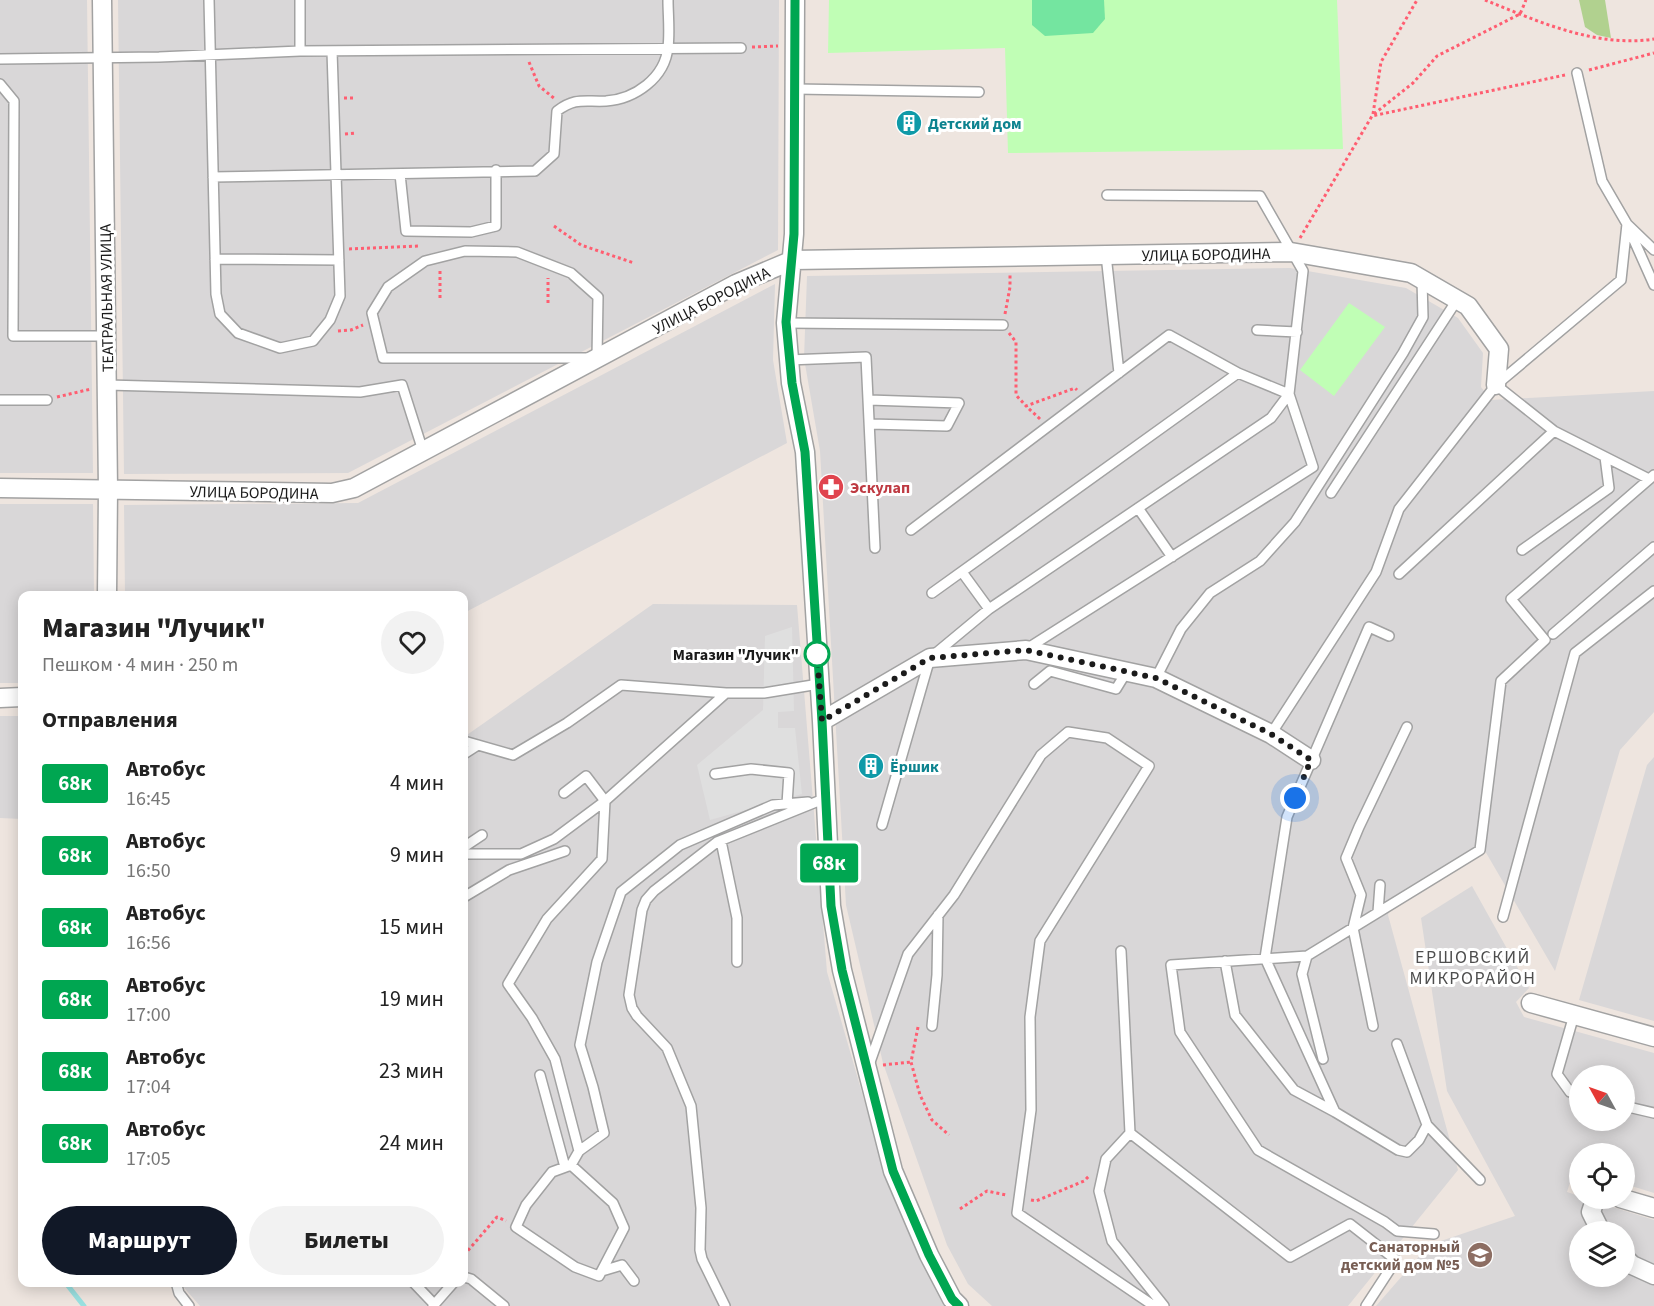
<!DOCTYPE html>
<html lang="ru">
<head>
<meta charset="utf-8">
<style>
  :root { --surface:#fff; --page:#f2f2f2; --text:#222; --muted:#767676; --accent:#111827 }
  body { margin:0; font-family:"Source Sans 3",sans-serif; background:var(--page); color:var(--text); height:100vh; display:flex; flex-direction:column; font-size:22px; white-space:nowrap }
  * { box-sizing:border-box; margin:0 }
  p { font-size:20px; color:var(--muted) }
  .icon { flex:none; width:33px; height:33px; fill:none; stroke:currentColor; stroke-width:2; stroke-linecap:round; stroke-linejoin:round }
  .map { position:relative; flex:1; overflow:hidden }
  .drawer { position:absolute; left:18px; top:591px; width:450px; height:696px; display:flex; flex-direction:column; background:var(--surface); border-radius:12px; box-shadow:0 3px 15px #0003 }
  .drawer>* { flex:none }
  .badge { padding:0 12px; border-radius:4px; font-size:21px; line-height:39px }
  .needle { width:39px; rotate:310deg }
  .fabs { position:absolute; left:1569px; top:1065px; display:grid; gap:12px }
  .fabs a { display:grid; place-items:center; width:66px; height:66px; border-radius:50%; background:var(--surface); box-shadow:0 3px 15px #0003; font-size:30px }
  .you { position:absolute; width:30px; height:30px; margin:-15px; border:4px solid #fff; border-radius:50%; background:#1a73e8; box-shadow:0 0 0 9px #1a73e833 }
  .map>.badge { position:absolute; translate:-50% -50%; box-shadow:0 0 0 3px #fff }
  h2 { padding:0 24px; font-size:22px; line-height:54px }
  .round { display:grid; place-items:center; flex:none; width:63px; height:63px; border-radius:32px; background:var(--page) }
  .head { display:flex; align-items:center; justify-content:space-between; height:102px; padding:0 24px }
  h1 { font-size:28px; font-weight:800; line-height:45px }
  .button { display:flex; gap:12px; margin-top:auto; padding:12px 24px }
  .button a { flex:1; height:69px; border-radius:36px; background:var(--accent); color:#fff; font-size:24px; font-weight:800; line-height:69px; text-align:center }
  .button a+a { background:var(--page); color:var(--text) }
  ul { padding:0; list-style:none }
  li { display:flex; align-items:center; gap:18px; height:72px; padding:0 24px }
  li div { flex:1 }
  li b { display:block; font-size:22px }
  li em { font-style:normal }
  li .badge { min-width:66px; font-weight:700; text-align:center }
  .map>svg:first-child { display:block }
  .residential { fill:#d9d7d8; fill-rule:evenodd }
  .forest { fill:#b1d18f }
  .park { fill:#c0feb5 }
  .pitch { fill:#74e5a0 }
  .parking { fill:#dfdfdf }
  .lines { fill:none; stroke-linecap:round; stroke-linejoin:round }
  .stream { stroke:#9ae0e0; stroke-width:5 }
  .service-casing { stroke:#a2a2a2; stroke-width:12 }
  .minor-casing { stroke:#a2a2a2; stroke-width:21 }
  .path { stroke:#ff5e71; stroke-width:3; stroke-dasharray:3 3; stroke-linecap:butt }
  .service { stroke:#fff; stroke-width:9 }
  .minor { stroke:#fff; stroke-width:18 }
  .line-casing { stroke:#fff; stroke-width:14 }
  .line { stroke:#00a651; stroke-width:9 }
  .walk { stroke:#1b1b1b; stroke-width:6; stroke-dasharray:0 10.8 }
  .stop-dot { fill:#fff; stroke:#00a651; stroke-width:3 }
  .labels { text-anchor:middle; stroke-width:6; stroke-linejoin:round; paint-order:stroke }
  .culture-label { font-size:16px; font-weight:bold; fill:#0d838f; stroke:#fff; text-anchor:start }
  .street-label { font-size:16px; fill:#1b1b1b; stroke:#fff }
  .health-label { font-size:16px; font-weight:bold; fill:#be3a42; stroke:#fff; text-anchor:start }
  .stop-label { font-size:16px; font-weight:bold; fill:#1b1b1b; stroke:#fff; text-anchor:end }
  .education-label { font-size:16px; font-weight:bold; fill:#785e54; stroke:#fff; text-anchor:end }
  .neighbourhood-label { font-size:18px; letter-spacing:1.5px; fill:#4e4e4e; stroke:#fff }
</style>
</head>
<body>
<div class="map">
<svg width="1654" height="1306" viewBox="0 0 1654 1306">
  <rect width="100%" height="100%" fill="#eee5df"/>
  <path class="residential" d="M0 0H87L93 473H0Z
    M118 0H779L778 250 348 473 124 474Z
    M1290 268 1406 288 1458 318 1483 353 1481 387 1491 400 1654 391V712L1620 750 1555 971 1485 851 1393 899 1388 915 1458 1170 1348 1306H992L968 1284 947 1245 883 1063 846 905 820 451 804 358 807 276Z
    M775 284 773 360 787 443 464 613V596L125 595 124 505 358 503Z
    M0 504H93L94 595 22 596V683H0Z
    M653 604 797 605 827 972 885 1172 946 1306H200L180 1283 464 1282V737Z
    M0 716H22V819L0 818Z
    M1654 757V1021L1579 1000 1647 765Z
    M1472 886 1529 988 1516 1002 1524 1017 1654 1053V1193L1625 1184 1624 1154H1580L1579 1174 1572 1176 1567 1192 1579 1196 1580 1198 1587 1199 1654 1220V1306H1376L1429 1245 1515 1216 1447 1091 1421 918ZM1580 1076H1624V1120H1580ZM1580 1232H1624V1276H1580Z"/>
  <path class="forest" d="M1579 0H1605L1611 38 1597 35 1585 27Z"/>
  <path class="park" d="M829 0H1337L1343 149 1008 153 1005 48 828 53Z
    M1349 303 1385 327 1334 396 1300 370Z"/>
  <path class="pitch" d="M1032 0H1104L1105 19 1093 33 1045 36 1032 25Z"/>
  <path class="parking" d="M792 627 794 711 778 712V728H795L802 794 710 820 697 765 763 710 765 636Z"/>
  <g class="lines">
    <path class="stream" d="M65 1282 84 1306"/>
    <g class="service-casing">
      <path id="service" d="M209 0 216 294 220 314 238 333 280 348 313 341 330 320 340 296 332 51
        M300 0V51L741 48
        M0 59 159 57 300 51
        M1577 73 1602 181 1627 224 1654 250
        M0 84 14 101 13 336H107
        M795 89 979 92
        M400 174 406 231 471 232 496 226V170
        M213 177 535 171 554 154 557 111C576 97 584 102 606 101 635 99 665 78 668 47 670 32 668 15 668 0
        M1629 229 1654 285
        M465 251 517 252 571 273 598 297 597 358H383L372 313 388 287 425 261Z
        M1106 255 1119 373
        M215 259 339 260
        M786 323 1003 325
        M1257 330 1297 332
        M788 360 866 357 875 548
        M107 385 360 392 402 385 423 451
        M1496 385 1554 431 1649 479
        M0 400H47
        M869 400 959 403 947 426 870 424
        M1331 493 1457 300
        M1138 508 1172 557
        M911 530 1169 335 1238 373
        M1522 550 1609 488 1605 457
        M962 572 989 609
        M1399 574 1554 431
        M1553 634 1654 547
        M1389 636 1369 627 1287 817 1265 958 1335 1112 1398 1150 1407 1152 1419 1140 1427 1125 1397 1044
        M1028 648 1313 467 1289 394 1303 271 1260 196 1107 195
        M1156 678 1181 629 1210 593 1260 561 1295 522 1403 353 1423 317 1422 280
        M1034 684 1050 671 1116 689 1127 671
        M1271 734 1376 572 1399 509 1496 385 1621 280 1627 224
        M464 741 513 755 567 723 621 685 726 693
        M464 754 478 745
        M715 774 751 769 789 773 787 804
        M564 793 586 776 605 801 602 859 547 919 508 984 532 1018 555 1059 579 1151 571 1165
        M882 825 930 658 989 609 1271 418 1289 394 1238 373 932 593
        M721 841 737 918V962
        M464 847 482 835
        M464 854H521L554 839 605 801 726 693H764L819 684
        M464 897 509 870 565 851
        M1378 912 1380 885
        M1503 917 1575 653 1654 591
        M1121 951 1130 1133 1106 1159 1099 1191 1112 1241 1164 1306
        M1307 956 1302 974 1323 1059
        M1225 961 1235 1015 1294 1090 1335 1112
        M1574 1015 1557 1074 1570 1092 1580 1095
        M932 1026 937 975 938 915
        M1373 1026 1353 928 1361 895 1346 858 1359 827 1407 727
        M869 1065 908 954 954 895 1041 755 1068 732 1107 738 1149 766 1040 941 1030 1017 1031 1110 1017 1213 1154 1306
        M540 1075 565 1167
        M1624 1106 1654 1113
        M1427 1125 1480 1180
        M1130 1133 1290 1257 1350 1224 1396 1260 1366 1306
        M579 1151 604 1133 593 1087 580 1045 597 962 621 892 680 845 773 805 808 802
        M571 1165 613 1203 624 1228 599 1276 575 1267 516 1227 526 1205 552 1172Z
        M1434 1234 1397 1231 1385 1222 1258 1150 1180 1032 1171 965 1307 956 1480 850 1501 681 1545 640 1511 599 1654 475
        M602 1271 622 1265 634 1281
        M464 1277 471 1279 504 1306
        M176 1282 179 1293 189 1306
        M413 1282 434 1304
        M433 1306 454 1282
        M725 1306 702 1259 700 1250 701 1208 691 1106 667 1048 637 1016 632 1008 629 995 642 910 646 900 654 891 717 842 826 798"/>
    </g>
    <g class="minor-casing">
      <path id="minor" d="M102 0 108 489 107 596
        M795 0 794 234 786 323 791 383 805 452 822 721 831 906 842 970 893 1171 929 1255 952 1299 959 1306
        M0 488 332 493 354 488 736 284 793 260 1291 252 1411 273 1468 306 1499 349 1496 385
        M0 698 22 697
        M822 721 930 658 1026 650 1156 678 1271 734 1311 760
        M1531 1003 1654 1037
        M1599 1198 1594 1203 1591 1212 1601 1232
        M1620 1198 1654 1208
        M1624 1257 1632 1265 1654 1275"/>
    </g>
    <path class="path" d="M1485 0C1537 21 1596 48 1654 39
      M752 47 778 46
      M529 62 539 86 555 99
      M1589 70 1654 53
      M344 98H355
      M1373 114 1381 62 1417 0
      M1374 114 1413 83 1437 56 1520 14 1526 0
      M345 134 356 133
      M554 226 581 245 634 263
      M1300 238 1372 116 1565 75
      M349 249 420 246
      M440 298V268
      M548 303V278
      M1005 314 1010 287V273
      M338 331 351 330 363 325
      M1009 333 1016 342V395L1026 406
      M57 397 91 389
      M1040 419 1026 406 1075 388 1077 390
      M918 1027 911 1062 920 1095 932 1120 949 1135
      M883 1065 911 1062
      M1031 1200 1036 1201 1084 1181 1090 1175
      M960 1209 987 1191 1006 1195
      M464 1255 497 1217 506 1221"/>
    <use href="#service" class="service"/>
    <use href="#minor" class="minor"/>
  </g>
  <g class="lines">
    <g class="line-casing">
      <path id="line" d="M795 0 794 234 786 322 792 383 805 452 822 721 831 906 842 970 893 1171 929 1255 952 1299 959 1306"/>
    </g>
    <use href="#line" class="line"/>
    <path class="walk" d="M817 654 822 721 930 658 1026 650 1156 678 1271 734 1311 760 1295 798"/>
  </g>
  <defs>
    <g id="building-disc" transform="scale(1.35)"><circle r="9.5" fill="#0f9aa8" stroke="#fff"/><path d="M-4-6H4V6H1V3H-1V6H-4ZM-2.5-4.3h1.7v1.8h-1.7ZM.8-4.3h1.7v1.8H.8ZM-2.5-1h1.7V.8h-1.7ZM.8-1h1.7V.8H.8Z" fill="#fff"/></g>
    <g id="pharmacy-disc" transform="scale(1.35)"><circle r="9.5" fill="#e0444e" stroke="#fff"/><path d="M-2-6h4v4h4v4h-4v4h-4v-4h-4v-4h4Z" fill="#fff"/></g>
    <g id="school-disc" transform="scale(1.35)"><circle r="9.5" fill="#8d6e63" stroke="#fff"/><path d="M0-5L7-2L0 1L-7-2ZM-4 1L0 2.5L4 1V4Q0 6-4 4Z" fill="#fff"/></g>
  </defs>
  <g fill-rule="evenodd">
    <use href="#building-disc" x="909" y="123"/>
    <use href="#pharmacy-disc" x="831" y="487"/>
    <use href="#building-disc" x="871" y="766"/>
    <use href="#school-disc" x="1480" y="1255"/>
  </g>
  <circle class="stop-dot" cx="817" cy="654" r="12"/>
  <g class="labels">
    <g class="culture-label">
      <text x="928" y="129">Детский дом</text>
      <text x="890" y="772">Ёршик</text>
    </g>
    <g class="street-label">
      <text transform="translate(1206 254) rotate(-1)" y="6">УЛИЦА БОРОДИНА</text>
      <text transform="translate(106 298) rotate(-91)" y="6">ТЕАТРАЛЬНАЯ УЛИЦА</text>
      <text transform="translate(711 300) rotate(-27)" y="6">УЛИЦА БОРОДИНА</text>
      <text transform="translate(254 492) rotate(1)" y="6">УЛИЦА БОРОДИНА</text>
    </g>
    <g class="health-label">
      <text x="850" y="493">Эскулап</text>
    </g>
    <g class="stop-label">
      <text x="799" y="660">Магазин "Лучик"</text>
    </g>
    <g class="education-label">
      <text x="1460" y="1252">Санаторный<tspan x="1460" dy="18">детский дом №5</tspan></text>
    </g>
    <g class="neighbourhood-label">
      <text x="1473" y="963">ЕРШОВСКИЙ<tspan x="1473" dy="21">МИКРОРАЙОН</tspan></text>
    </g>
  </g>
</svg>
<div class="fabs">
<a><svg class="needle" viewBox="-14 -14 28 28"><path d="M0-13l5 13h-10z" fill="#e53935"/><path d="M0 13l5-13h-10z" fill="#767676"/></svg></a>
<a><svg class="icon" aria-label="locate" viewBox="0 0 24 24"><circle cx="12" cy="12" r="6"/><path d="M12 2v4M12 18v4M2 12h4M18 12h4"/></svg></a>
<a><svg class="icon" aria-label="layers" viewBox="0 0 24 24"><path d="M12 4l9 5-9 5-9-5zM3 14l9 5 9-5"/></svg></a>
</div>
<div class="you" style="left:1295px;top:798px"></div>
<b class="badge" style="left:829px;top:863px;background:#00a651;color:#fff">68к</b>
<section class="drawer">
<div class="head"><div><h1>Магазин &quot;Лучик&quot;</h1><p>Пешком · 4 мин · 250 m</p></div><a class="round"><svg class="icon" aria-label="heart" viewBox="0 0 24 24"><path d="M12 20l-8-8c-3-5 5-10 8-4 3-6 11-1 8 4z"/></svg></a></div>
<h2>Отправления</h2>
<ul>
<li><span class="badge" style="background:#00a651;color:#fff">68к</span><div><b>Автобус</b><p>16:45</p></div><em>4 мин</em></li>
<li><span class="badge" style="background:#00a651;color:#fff">68к</span><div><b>Автобус</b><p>16:50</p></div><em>9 мин</em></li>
<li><span class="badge" style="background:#00a651;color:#fff">68к</span><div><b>Автобус</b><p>16:56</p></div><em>15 мин</em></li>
<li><span class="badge" style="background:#00a651;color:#fff">68к</span><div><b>Автобус</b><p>17:00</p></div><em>19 мин</em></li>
<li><span class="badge" style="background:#00a651;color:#fff">68к</span><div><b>Автобус</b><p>17:04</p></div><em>23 мин</em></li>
<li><span class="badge" style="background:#00a651;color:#fff">68к</span><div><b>Автобус</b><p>17:05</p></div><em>24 мин</em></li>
</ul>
<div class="button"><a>Маршрут</a><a>Билеты</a></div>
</section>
</div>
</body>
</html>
